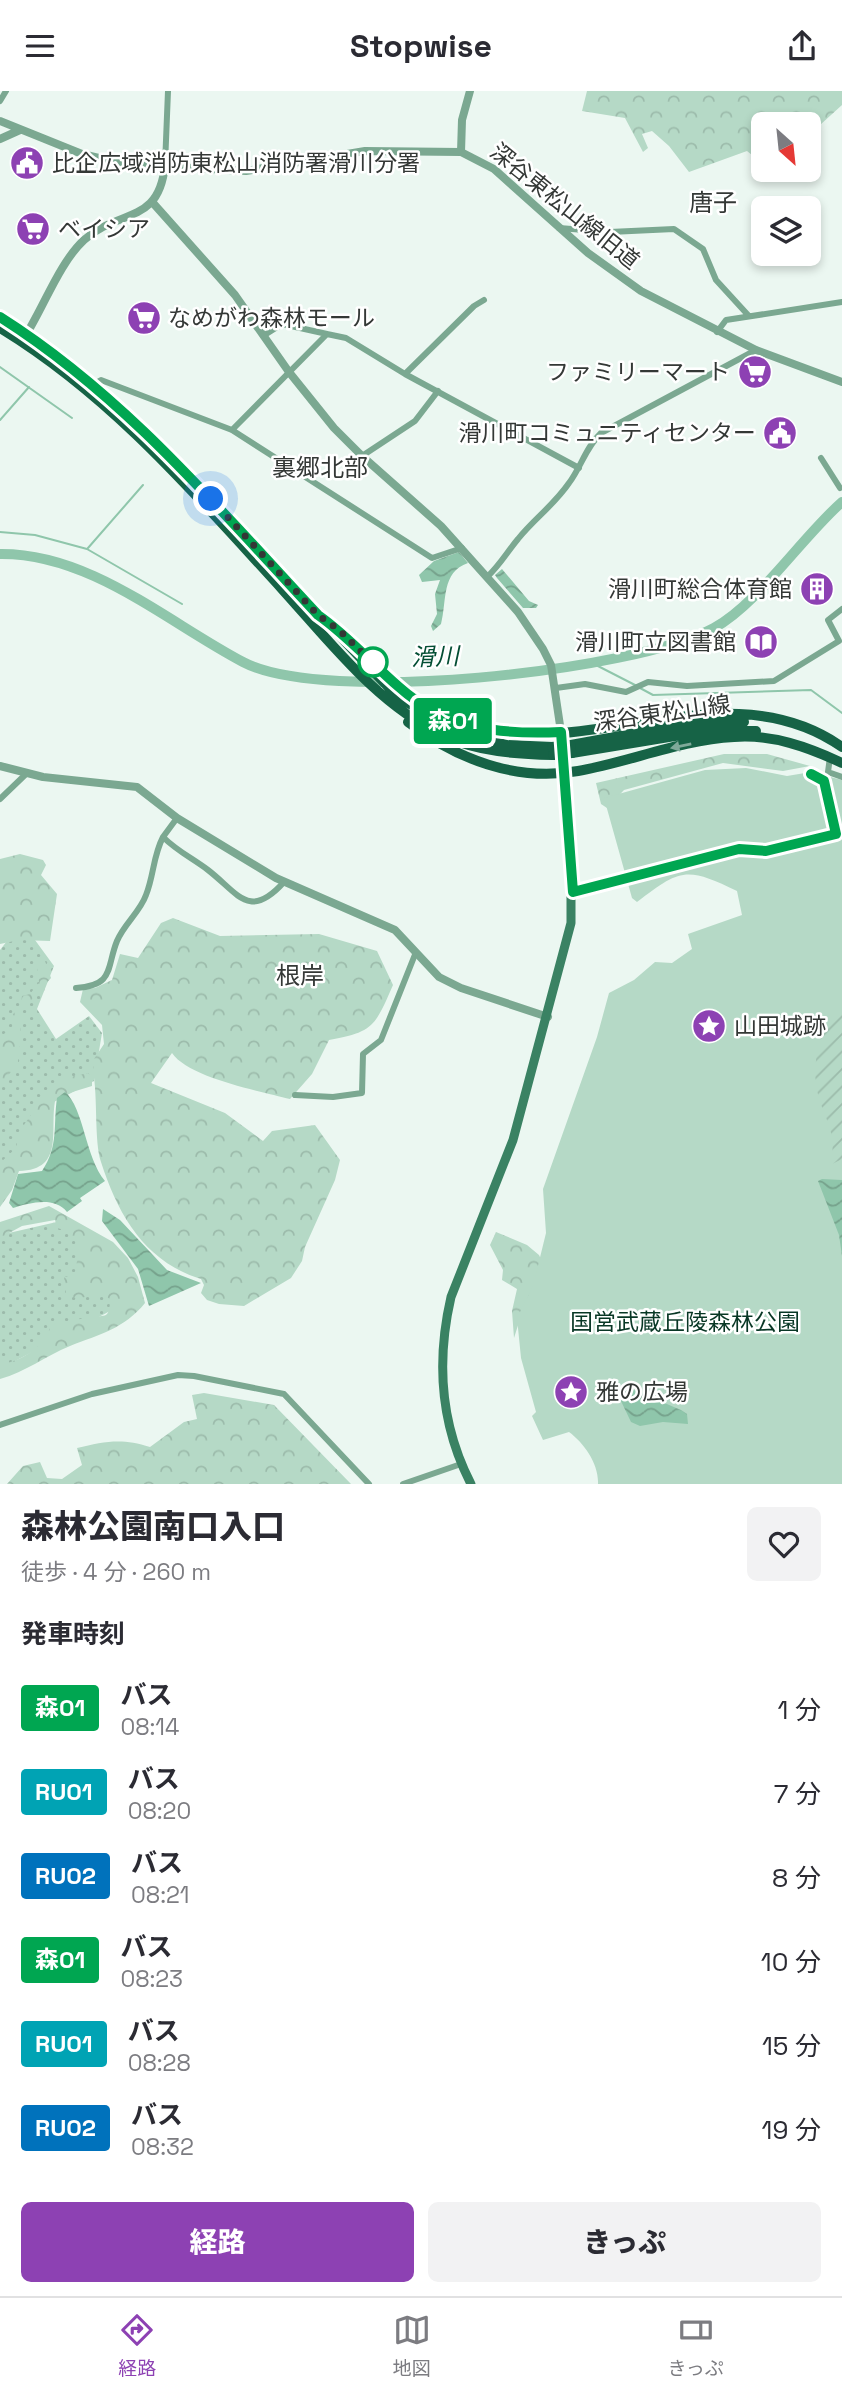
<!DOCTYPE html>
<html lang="ja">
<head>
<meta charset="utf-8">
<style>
  :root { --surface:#fff; --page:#f2f2f3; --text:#2b2b33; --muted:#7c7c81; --line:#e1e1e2; --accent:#8d41b3 }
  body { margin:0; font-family:"Space Grotesk","Noto Sans JP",sans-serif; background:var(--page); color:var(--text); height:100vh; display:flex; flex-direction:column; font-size:26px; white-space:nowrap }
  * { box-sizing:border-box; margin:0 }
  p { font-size:23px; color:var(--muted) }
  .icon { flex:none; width:38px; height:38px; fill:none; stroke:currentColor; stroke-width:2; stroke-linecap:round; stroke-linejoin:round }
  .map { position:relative; height:1393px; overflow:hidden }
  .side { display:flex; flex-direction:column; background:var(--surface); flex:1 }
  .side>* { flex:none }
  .badge { padding:0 14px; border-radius:5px; font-size:24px; line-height:46px }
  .needle { width:46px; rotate:153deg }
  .controls { position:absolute; left:751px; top:21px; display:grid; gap:14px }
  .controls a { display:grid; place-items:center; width:70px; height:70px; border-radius:10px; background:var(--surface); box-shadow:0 4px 10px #0003; font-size:35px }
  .you { position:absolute; width:35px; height:35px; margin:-18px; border:5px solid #fff; border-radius:50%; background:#1a73e8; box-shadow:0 0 0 10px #1a73e833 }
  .map>.badge { position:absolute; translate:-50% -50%; box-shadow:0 0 0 4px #fff }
  h2 { padding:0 21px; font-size:26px; line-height:63px }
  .round { display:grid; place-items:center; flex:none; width:74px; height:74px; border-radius:10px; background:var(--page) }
  .overview { display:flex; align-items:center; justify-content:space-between; height:119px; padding:0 21px }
  h1 { font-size:33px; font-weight:800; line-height:52px }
  .button { display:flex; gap:14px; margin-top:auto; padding:14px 21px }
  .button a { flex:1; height:80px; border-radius:10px; background:var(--accent); color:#fff; font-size:28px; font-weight:800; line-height:80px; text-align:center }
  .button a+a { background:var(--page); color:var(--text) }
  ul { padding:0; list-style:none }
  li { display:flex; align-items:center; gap:21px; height:84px; padding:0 21px }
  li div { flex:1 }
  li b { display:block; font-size:26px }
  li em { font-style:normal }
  li .badge { min-width:77px; font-weight:700; text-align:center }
  header { display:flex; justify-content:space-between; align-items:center; height:91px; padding:0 21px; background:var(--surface); font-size:32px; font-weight:800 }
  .tab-bar { display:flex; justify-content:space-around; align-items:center; height:98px; border-top:2px solid var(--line); background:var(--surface); font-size:19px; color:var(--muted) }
  .tab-bar a { display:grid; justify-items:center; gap:4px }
  .tab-bar .selected { color:var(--accent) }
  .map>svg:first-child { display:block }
  .grass { fill:url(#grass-dots) }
  .forest { fill:url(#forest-crowns) }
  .park { fill:#b5d9c6 }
  .garden { fill:url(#garden-furrows) }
  .water { fill:url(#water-waves) }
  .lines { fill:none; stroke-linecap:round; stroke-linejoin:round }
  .stream { stroke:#8fc6ab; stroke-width:2 }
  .river { stroke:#8fc6ab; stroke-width:10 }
  .minor { stroke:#7ba891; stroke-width:6 }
  .tertiary { stroke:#7ba891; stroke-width:8 }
  .secondary { stroke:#3a8263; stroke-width:9 }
  .primary { stroke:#166346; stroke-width:10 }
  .primary-bridge { stroke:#166346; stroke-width:10 }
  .oneway { fill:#7fa999 }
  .line-casing { stroke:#fff; stroke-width:16 }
  .line { stroke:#00a651; stroke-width:10 }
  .walk { stroke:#343836; stroke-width:7; stroke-dasharray:0 12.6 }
  .stop-dot { fill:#fff; stroke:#00a651; stroke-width:3.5 }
  .labels { text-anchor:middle; stroke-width:5; stroke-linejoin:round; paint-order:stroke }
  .poi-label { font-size:23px; fill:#343836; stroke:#fff; text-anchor:start }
  .street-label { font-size:23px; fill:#343836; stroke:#fff }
  .park-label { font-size:23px; fill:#083725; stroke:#fff }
  .neighbourhood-label { font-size:24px; fill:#343836; stroke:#fff }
  .water-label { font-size:24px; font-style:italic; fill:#044e34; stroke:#fff }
</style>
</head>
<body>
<header><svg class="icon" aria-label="menu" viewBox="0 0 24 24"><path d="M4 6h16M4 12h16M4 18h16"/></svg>Stopwise<svg class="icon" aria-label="share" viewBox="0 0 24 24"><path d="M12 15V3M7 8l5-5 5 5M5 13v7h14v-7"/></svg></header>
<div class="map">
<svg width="842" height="1393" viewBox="0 0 842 1393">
  <defs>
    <pattern id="grass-dots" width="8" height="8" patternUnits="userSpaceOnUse" patternTransform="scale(1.75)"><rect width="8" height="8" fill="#b5d9c6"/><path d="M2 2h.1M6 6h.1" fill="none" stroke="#9cbbab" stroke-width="1.8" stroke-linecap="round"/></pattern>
    <pattern id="forest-crowns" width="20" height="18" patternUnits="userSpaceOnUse" patternTransform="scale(1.75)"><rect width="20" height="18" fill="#b5d9c6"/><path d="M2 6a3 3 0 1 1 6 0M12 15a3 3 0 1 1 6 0" fill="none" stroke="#9cbbab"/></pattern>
    <pattern id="garden-furrows" width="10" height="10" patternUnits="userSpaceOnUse" patternTransform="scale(1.75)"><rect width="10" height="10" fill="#b5d9c6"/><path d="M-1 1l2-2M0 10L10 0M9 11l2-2" fill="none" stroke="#9cbbab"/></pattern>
    <pattern id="water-waves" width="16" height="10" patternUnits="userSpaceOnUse" patternTransform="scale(1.75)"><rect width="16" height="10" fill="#8fc6ab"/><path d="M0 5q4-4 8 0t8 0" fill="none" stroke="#76a28c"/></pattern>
  </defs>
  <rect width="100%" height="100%" fill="#ebf7f1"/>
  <path class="grass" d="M17 837 35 849 54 875 37 918 56 948 89 925 102 942 94 990 52 1012 0 1112V859Z
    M61 1130 102 1160 112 1219 0 1278V1144Z"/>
  <path class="forest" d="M587 0H842V14L809 44 808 33H763V73L747 60 689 81 669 55 652 40 642 43 648 57 643 61 625 27 582 20Z
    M724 663H767L810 675 783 680 723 672 624 699 607 717 601 713 596 692Z
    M20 763 43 769 46 774 41 784 57 803 50 850 19 849 0 853V768Z
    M173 827 220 845 319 843 377 860 393 894C375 935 374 941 329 949L312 983 290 1008C260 1000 189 987 172 962L151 992 225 1022 263 1050 272 1040 315 1034 340 1069 335 1089 305 1156 302 1170 291 1187 244 1215 219 1213 207 1209 201 1202 204 1194 201 1188C145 1171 118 1124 101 1071 94 1050 98 1006 93 980L94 968 104 953 102 934 80 911 83 898 95 897 112 889 120 863 138 867 161 832Z
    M36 870H45L51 887 22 920 18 971 0 996V945L13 938 11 926 21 913 22 905 30 903 39 891Z
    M88 982 92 986V995L56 1006C48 1036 67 1079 19 1080L12 1099 0 1116V1072L16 1057 19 1041 51 995 66 987Z
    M49 1115 113 1151 128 1167 138 1186 145 1212C124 1238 100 1243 70 1255 45 1265 26 1281 0 1288V1274C22 1269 40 1259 50 1237 61 1231 76 1229 89 1226 103 1223 110 1231 110 1208L103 1204 77 1207 66 1203 64 1186 75 1184 79 1156 68 1140 57 1137 55 1129 22 1135 0 1147V1131Z
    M496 1141 527 1154 539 1164 546 1179 520 1228 514 1247 512 1220 517 1198 502 1189 503 1179 490 1154Z
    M204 1302 274 1314 351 1393H7L23 1375 40 1371 47 1387 62 1388 82 1374 77 1357C105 1350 123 1347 150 1356L184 1331 197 1328 192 1304Z"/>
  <path class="park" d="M746 677 787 685 811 681 842 689V1393H598C599 1373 584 1352 569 1341L543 1349 532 1325 536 1321 521 1267 517 1227 533 1195 546 1142 543 1098 597 946 609 902 634 889 655 871 672 872 692 858 688 843 742 824 737 800C686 775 680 778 637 811L632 807 604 707 705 679Z"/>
  <path class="garden" d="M842 912V1068L832 1073C831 1065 834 1055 832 1046 829 1030 820 1015 817 999 811 970 821 933 842 912Z"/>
  <path class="water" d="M459 461 468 472C441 481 447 510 441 533L433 540 431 535 437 523 435 503 440 489 422 491 419 484 434 470Z
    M502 478 529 510 538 514 536 517H523L497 487 495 484Z
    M65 1001C84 1017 85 1066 105 1090L80 1107 82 1110 67 1121C54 1105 30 1112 13 1117L9 1112 18 1083 42 1080C59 1055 53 1034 57 1007Z
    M822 1088 842 1089V1165L839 1144 818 1090Z
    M103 1118 120 1129 167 1179 201 1192 149 1215 138 1178 102 1130Z
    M629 1297 681 1319 687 1323 688 1333 663 1331 640 1335 631 1331 620 1308 621 1301Z"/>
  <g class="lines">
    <path class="stream" d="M0 276 72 327
      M0 329 29 296
      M0 441 35 444 87 458 182 513
      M88 457 143 394
      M594 573 635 594
      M640 597 653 604 811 599 842 622"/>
    <path class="river" d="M0 463C90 462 167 531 243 571 324 614 633 581 714 537 758 513 802 446 842 411"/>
    <path class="minor" d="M0 10 6 0
      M165 74 168 0
      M559 137 610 141 674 138 703 158 716 189 748 224
      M717 241 726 229 842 211
      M327 243 346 247 405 283 579 377
      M405 283 474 215 484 209
      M94 293 101 289 232 339 432 467 462 457
      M232 339 327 243 282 233 263 245
      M362 365 415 330 438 300
      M821 367 840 397
      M487 486C500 474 507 461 518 448 534 428 554 414 569 392 581 376 586 356 601 342L756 259
      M556 597 585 593 626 601 648 591 687 595 774 590 839 550 828 529 842 518
      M830 666 828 681 842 686
      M0 708 26 683
      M177 727 163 746C177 760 192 767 208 779 238 802 249 830 284 791
      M76 897C115 894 106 877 117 850 124 833 140 821 146 804 154 784 153 765 163 746
      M295 1004 333 1006 362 1002 363 963 381 949 416 861
      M0 1334 92 1303 178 1284 194 1285 284 1303 369 1393
      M403 1393 461 1373"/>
    <path class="tertiary" d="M0 30 82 63 124 73 246 80 365 60 461 61 494 78 588 162 641 200 756 259 842 291
      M0 48 20 39
      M461 61 462 29 470 0
      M153 112 235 204 289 281 334 337 362 365 441 435 518 521 543 558 551 574 561 641
      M24 247C43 218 59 172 84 149 120 117 159 134 165 74
      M0 675 43 686 137 696 177 727 276 787 395 839 439 886 461 897 548 926"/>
    <path class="secondary" d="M471 1393C440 1333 436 1271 451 1206L513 1049 571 832V757L561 641"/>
    <path class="primary" d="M0 226 94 293 137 332 398 606 458 641 507 654 552 656
      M0 237C112 305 196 404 283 499 331 552 378 614 444 645 479 661 516 663 553 664
      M341 541C379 575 411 618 462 634 585 673 727 575 842 656
      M408 631C456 668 516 691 578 680 630 671 680 649 734 646 772 643 808 656 842 672
      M571 654 681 634 744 631
      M572 662 705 640H756"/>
    <path class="primary-bridge" d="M552 656 571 654
      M553 664 572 662"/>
  </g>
  <defs><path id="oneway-solid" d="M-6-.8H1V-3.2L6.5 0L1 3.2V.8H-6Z" transform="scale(1.75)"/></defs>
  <use class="oneway" href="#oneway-solid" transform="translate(681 655) rotate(168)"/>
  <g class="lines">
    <g class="line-casing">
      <path id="line" d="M0 226C125 305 218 417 318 524 348 545 371 572 399 596 446 638 500 644 561 641L573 801 739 758 766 760 836 743 824 690 811 683"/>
    </g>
    <use href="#line" class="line"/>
    <path class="walk" d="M211 408 318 524 339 539 378 577 373 571"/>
  </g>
  <defs>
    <g id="civic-disc" transform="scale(1.75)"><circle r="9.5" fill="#8d41b3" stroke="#fff"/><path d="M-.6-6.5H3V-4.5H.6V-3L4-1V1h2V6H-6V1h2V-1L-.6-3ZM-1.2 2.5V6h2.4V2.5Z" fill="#fff"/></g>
    <g id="supermarket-disc" transform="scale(1.75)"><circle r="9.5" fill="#8d41b3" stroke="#fff"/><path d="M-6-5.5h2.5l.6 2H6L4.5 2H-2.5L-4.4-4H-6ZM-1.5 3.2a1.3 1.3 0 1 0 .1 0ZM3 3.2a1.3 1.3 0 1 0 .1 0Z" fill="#fff"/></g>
    <g id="building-disc" transform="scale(1.75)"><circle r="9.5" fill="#8d41b3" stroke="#fff"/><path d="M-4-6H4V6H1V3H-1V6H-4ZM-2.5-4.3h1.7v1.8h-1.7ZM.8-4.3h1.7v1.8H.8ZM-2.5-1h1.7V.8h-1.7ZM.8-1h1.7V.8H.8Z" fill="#fff"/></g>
    <g id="library-disc" transform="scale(1.75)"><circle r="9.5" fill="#8d41b3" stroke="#fff"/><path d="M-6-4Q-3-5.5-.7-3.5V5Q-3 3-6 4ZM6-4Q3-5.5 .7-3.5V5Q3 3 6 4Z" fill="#fff"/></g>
    <g id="sight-disc" transform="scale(1.75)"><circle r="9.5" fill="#8d41b3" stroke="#fff"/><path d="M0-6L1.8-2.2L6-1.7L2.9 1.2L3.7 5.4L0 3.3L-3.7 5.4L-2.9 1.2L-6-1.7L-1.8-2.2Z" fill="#fff"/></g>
  </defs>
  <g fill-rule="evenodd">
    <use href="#civic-disc" x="27" y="72"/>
    <use href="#supermarket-disc" x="33" y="138"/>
    <use href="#supermarket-disc" x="144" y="227"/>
    <use href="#supermarket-disc" x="755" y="281"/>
    <use href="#civic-disc" x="780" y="342"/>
    <use href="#building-disc" x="817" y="498"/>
    <use href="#library-disc" x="761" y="551"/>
    <use href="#sight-disc" x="709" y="935"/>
    <use href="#sight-disc" x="571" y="1301"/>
  </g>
  <circle class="stop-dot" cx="373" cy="571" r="14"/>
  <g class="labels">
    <g class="poi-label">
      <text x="52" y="80">比企広域消防東松山消防署滑川分署</text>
      <text x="58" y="146">ベイシア</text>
      <text x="168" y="235">なめがわ森林モール</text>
      <text x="730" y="289" text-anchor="end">ファミリーマート</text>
      <text x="756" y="350" text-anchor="end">滑川町コミュニティセンター</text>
      <text x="792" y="506" text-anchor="end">滑川町総合体育館</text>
      <text x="736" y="559" text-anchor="end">滑川町立図書館</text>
      <text x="734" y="943">山田城跡</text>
      <text x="596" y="1309">雅の広場</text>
    </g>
    <g class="street-label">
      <text transform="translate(565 115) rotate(39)" y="8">深谷東松山線旧道</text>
      <text transform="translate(662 622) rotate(-8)" y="8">深谷東松山線</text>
    </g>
    <g class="park-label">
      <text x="685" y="1239">国営武蔵丘陵森林公園</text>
    </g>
    <g class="neighbourhood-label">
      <text x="713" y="120">唐子</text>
      <text x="320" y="385">裏郷北部</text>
      <text x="300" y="893">根岸</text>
    </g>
    <g class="water-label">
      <text transform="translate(435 566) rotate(-2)" y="8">滑川</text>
    </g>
  </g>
</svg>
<div class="controls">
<a><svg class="needle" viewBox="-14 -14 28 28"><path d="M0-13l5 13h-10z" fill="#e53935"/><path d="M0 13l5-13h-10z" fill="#7c7c81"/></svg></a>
<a><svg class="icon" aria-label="layers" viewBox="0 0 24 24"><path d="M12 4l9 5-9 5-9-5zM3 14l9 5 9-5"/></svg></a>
</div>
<div class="you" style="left:211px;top:408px"></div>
<b class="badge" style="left:453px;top:630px;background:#00a651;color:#fff">森01</b>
</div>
<section class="side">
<div class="overview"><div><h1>森林公園南口入口</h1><p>徒歩 · 4 分 · 260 m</p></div><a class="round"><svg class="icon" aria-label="heart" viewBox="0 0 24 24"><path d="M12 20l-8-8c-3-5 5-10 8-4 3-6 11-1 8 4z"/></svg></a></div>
<h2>発車時刻</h2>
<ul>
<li><span class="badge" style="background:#00a651;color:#fff">森01</span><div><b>バス</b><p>08:14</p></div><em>1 分</em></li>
<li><span class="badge" style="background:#00a3b4;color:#fff">RU01</span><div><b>バス</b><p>08:20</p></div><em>7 分</em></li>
<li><span class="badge" style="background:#0072bc;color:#fff">RU02</span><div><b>バス</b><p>08:21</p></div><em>8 分</em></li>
<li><span class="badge" style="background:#00a651;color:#fff">森01</span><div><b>バス</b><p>08:23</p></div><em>10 分</em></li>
<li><span class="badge" style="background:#00a3b4;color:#fff">RU01</span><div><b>バス</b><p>08:28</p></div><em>15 分</em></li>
<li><span class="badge" style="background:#0072bc;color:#fff">RU02</span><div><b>バス</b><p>08:32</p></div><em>19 分</em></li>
</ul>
<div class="button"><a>経路</a><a>きっぷ</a></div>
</section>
<nav class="tab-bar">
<a class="selected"><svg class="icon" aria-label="directions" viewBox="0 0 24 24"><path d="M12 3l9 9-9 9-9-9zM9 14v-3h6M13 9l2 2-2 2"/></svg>経路</a>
<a><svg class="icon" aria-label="map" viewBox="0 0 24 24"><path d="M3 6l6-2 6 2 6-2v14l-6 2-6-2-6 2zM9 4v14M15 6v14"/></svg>地図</a>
<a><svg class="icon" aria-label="tickets" viewBox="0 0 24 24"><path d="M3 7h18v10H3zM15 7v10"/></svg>きっぷ</a>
</nav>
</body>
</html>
